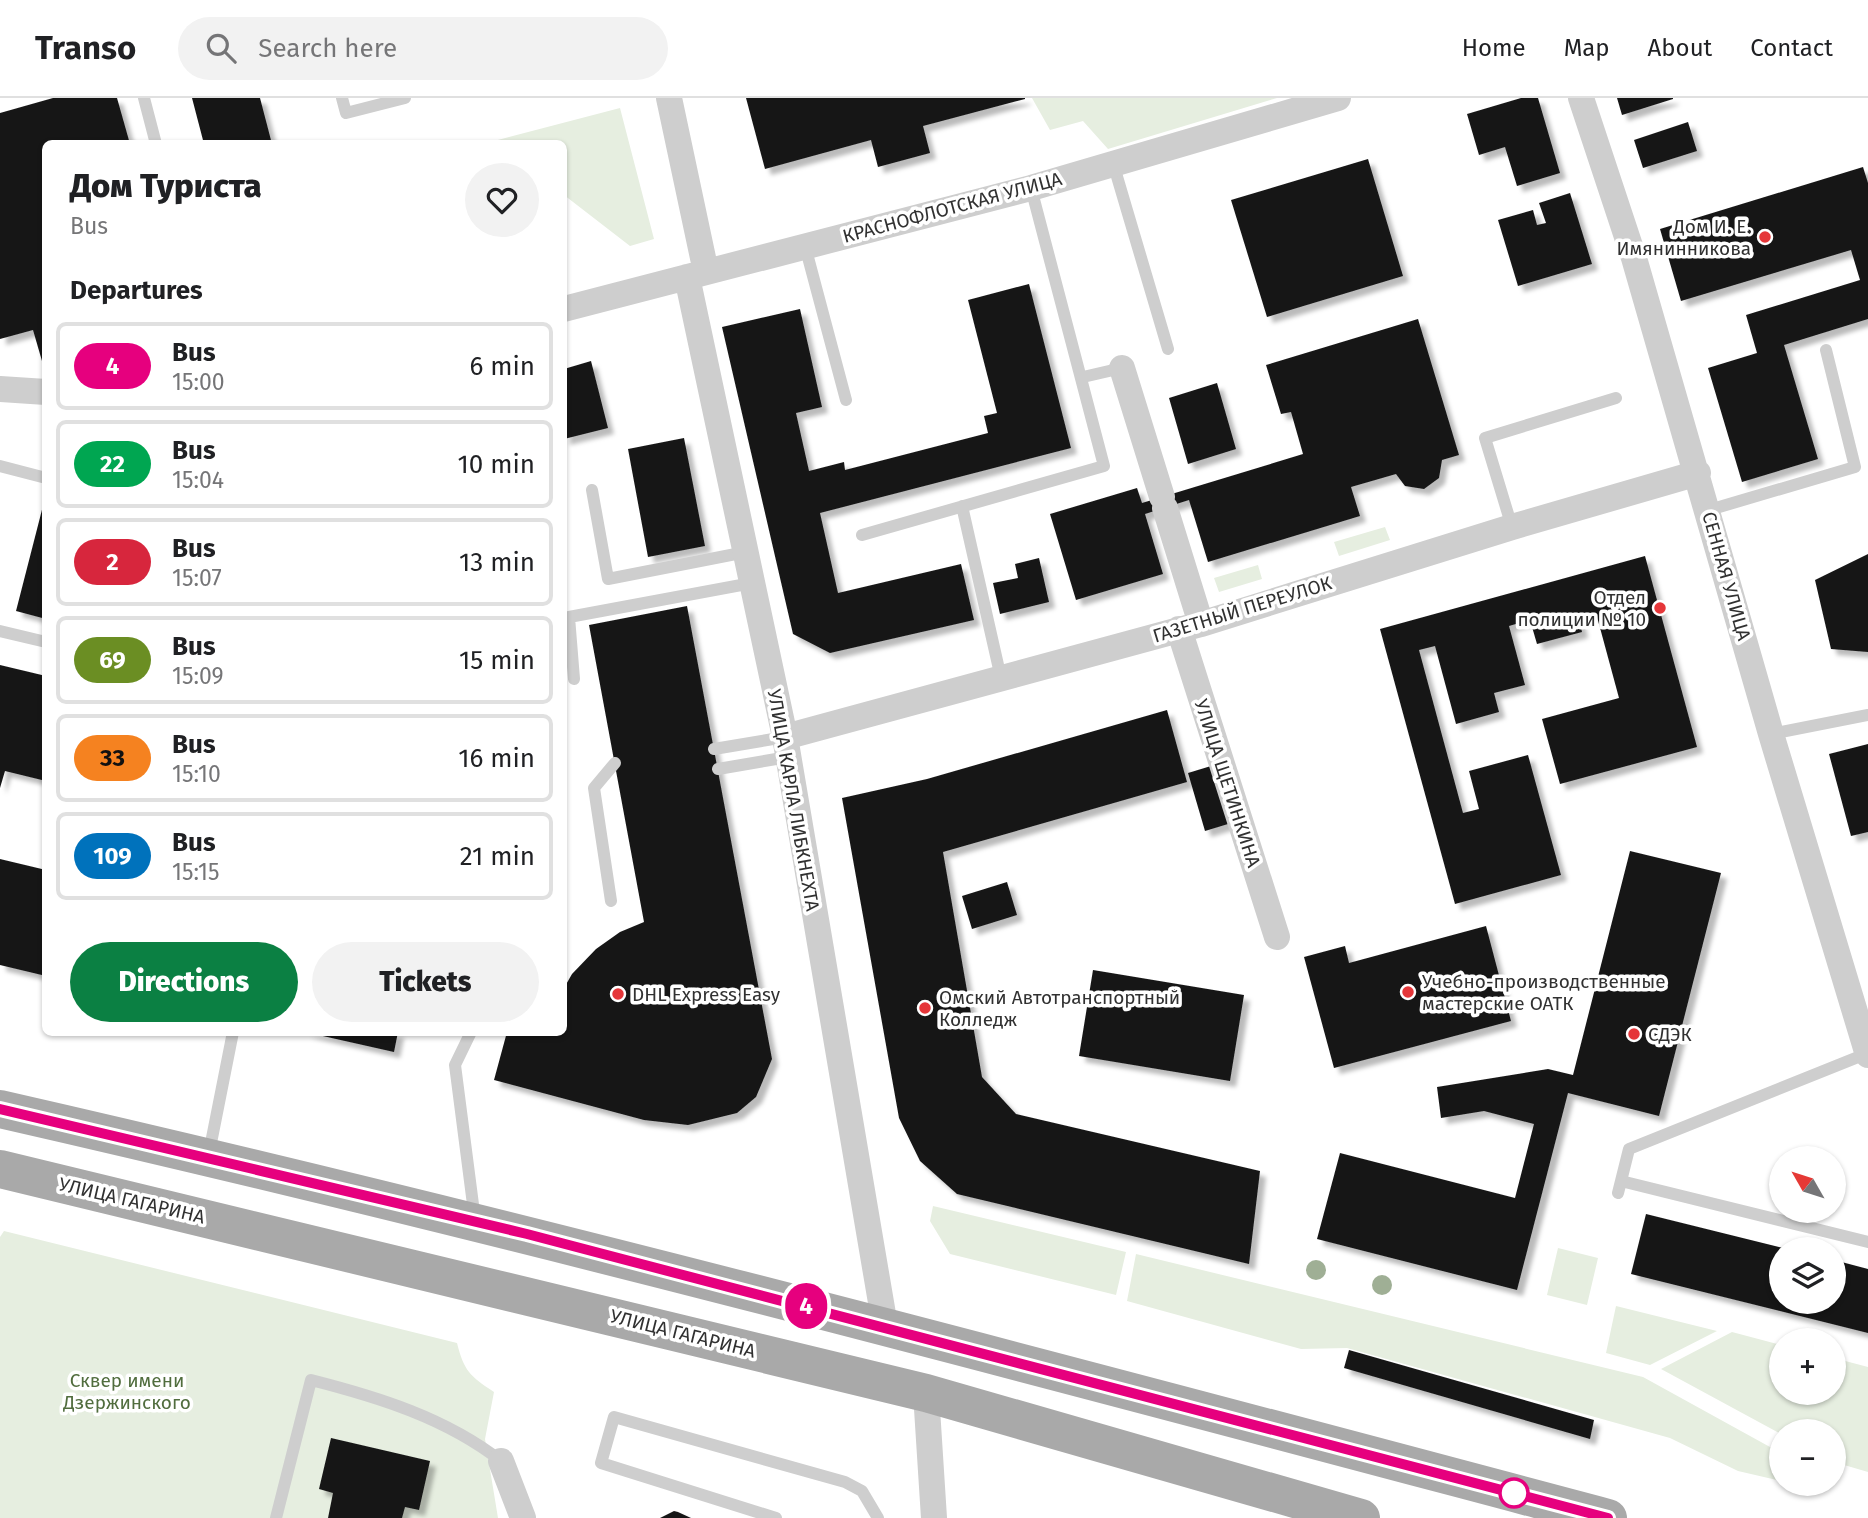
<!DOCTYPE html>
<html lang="en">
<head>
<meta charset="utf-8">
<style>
  :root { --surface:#fff; --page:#f2f2f2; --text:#202124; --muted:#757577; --line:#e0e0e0; --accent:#0b8043 }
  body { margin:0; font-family:"Fira Sans",sans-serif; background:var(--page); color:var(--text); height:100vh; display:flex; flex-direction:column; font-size:26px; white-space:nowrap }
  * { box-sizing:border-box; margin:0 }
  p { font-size:23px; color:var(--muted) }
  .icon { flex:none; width:38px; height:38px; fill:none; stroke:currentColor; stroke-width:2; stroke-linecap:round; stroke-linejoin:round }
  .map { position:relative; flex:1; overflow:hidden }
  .panel { position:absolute; left:42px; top:42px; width:525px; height:896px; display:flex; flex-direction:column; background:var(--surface); border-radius:10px; box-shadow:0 2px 5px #0004 }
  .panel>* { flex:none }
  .badge { padding:0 14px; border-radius:23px; font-size:24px; line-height:46px }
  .needle { width:46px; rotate:309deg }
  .fabs { position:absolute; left:1769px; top:1048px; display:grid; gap:14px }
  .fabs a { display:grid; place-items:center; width:77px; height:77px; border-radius:50%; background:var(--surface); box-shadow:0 2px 5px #0004; font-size:35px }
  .map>.badge { position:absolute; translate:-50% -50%; box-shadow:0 0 0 4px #fff }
  h2 { padding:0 28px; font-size:26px; line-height:63px }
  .round { display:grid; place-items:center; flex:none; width:74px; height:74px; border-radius:37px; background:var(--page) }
  .overview { display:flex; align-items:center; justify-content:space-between; height:119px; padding:0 28px }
  h1 { font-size:33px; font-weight:800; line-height:52px }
  .action { display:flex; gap:14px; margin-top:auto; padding:14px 28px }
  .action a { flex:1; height:80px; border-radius:42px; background:var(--accent); color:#fff; font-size:28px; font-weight:800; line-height:80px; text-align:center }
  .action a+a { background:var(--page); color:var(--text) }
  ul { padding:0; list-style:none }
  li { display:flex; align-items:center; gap:21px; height:88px; margin:0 14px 10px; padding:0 14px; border:4px solid var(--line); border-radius:10px }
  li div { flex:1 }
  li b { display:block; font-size:26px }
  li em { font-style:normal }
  li .badge { min-width:77px; font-weight:700; text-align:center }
  header { display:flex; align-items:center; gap:42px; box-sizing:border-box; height:98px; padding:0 35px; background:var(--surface); border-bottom:2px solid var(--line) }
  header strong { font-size:33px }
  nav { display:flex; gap:38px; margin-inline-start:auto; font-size:24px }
  .search { width:490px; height:63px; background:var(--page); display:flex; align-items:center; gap:18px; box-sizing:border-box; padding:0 24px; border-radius:38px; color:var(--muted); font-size:26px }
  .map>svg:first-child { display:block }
  .green { fill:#e6eee0 }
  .building { fill:#181818; filter:url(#shadow) }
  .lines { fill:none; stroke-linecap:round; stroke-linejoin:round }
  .lane { stroke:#cecece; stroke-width:12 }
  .street { stroke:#cecece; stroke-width:26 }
  .primary { stroke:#a9a9a9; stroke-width:38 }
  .tree { fill:#9faf95 }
  .line-casing { stroke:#fff; stroke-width:16 }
  .line { stroke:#e6007e; stroke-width:10 }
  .poi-dot { fill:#e53639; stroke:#fff; stroke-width:2.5 }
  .stop-dot { fill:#fff; stroke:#e6007e; stroke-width:3.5 }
  .labels { text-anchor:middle; stroke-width:7; stroke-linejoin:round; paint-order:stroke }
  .street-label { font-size:19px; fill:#313131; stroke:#fff }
  .poi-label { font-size:19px; fill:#313131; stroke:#fff; text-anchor:start }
  .park-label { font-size:19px; fill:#516d3e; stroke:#fff }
</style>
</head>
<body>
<header>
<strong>Transo</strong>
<div class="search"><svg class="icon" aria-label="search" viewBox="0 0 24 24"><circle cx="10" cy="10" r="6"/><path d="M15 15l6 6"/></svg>Search here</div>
<nav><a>Home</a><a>Map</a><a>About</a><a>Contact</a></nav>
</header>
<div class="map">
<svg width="1868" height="1420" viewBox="0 0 1868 1420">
  <defs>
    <filter id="shadow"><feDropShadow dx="6" dy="6" stdDeviation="2" flood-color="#0004"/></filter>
  </defs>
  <rect width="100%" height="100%" fill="#fff"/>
  <path class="green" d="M1032 0H1277L1108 51 1083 23 1050 32Z
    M620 10 654 141 630 148 564 97V46L494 43Z
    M1385 429 1390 442 1339 458 1334 444Z
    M1258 467 1262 481 1219 494 1214 480Z
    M933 1108 1126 1154 1116 1197 950 1156 930 1123Z
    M4 1133 457 1245C464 1273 470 1278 494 1294L485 1341 498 1420H0V1139Z
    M1558 1150 1598 1160 1587 1207 1547 1197Z
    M1136 1156 1643 1279 1781 1355V1383L1738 1373 1670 1340 1347 1250 1301 1251 1127 1203Z
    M1616 1208 1717 1233 1650 1267 1606 1255Z
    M1732 1234 1781 1247 1782 1295H1834V1260L1868 1269V1374L1834 1364V1334H1782L1781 1336 1661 1271Z"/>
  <path class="building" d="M53 0H117L130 46H46V262L42 263 33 232 0 241V15Z
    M192 0H260L272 46H204Z
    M746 0H1025V1L923 28 930 55 878 69 871 42 765 71Z
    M1521 0H1538L1560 75 1517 88 1505 49 1479 57 1467 16Z
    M1617 0H1673V1L1622 17Z
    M1688 24 1697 53 1643 70 1634 42Z
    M1368 61 1403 178 1267 219 1231 102Z
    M1863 69 1868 85V221L1784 247 1818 361 1742 384 1708 270 1757 255 1746 217 1860 182 1851 152 1681 203 1660 131Z
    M1570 95 1592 166 1518 188 1498 122 1533 112 1537 127 1546 125 1539 105Z
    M1029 186 1071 350 820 415 838 495 961 466 974 522 830 555 793 536 722 229 800 211 822 309 796 315 809 373 844 364 845 372 988 335 984 318 997 315 968 202Z
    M1418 221 1459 357 1442 362 1439 380 1424 391 1405 388 1396 376 1351 389 1360 418 1208 464 1189 402 1145 416 1163 476 1076 502 1050 416 1137 390 1142 405 1303 356 1291 314 1281 316 1266 267Z
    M591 263 608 330 564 341V271Z
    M1217 285 1236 351 1188 366 1169 300Z
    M684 340 705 448 648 459 628 351Z
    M45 400H46V521L16 513Z
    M1868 456V554L1831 551 1815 482Z
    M1645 458 1697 649 1560 686 1542 621 1619 600 1596 515 1579 520 1582 534 1537 546 1530 522 1509 528 1525 587 1494 595 1499 614 1456 626 1435 548 1419 552 1463 715 1479 711 1469 673 1528 657 1561 777 1455 806 1380 531Z
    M1039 460 1049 504 1000 516 993 485 1018 480 1015 466Z
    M687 508 772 961 756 999 737 1015 688 1027 644 1022 494 982 507 934H564V890L572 876 596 851 620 834 644 824 589 527Z
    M0 567 46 578V683L5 673 0 690Z
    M1167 612 1187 684 943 754 982 979 1016 1016 1260 1073 1249 1166 957 1096 920 1063 899 1020 842 700 927 681Z
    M1868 646V734L1851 738 1829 656Z
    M1211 668 1228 726 1205 733 1188 675Z
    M1630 753 1721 775 1659 1018 1568 995 1517 1192 1317 1141 1340 1055 1515 1100 1534 1026 1484 1013 1441 1020 1437 989 1548 971 1573 977Z
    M0 761 46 772V878L0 867Z
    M1007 784 1017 817 972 831 962 798Z
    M1486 828 1511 923 1334 970 1304 859 1345 848 1349 865Z
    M1093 872 1244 897 1230 983 1079 958Z
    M305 934H398L394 954Z
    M1646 1116 1787 1151 1782 1152V1204H1834V1162L1868 1171V1235L1631 1176Z
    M1349 1252 1594 1322 1590 1341 1344 1270Z
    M331 1340 430 1363 419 1412 405 1409 402 1420H328L333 1395 319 1391Z
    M674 1413 678 1414 691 1420H660Z"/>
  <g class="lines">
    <path class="lane" d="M144 0 156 46
      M342 0 346 15 405 0
      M1113 65 1168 251
      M805 148 846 302
      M1083 279 1122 270
      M0 368 46 380
      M592 392 608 481 746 454
      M962 408 1001 580
      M1709 412 1855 369 1826 252
      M1512 429 1485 340 1616 300
      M862 437 1104 368 1031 90
      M0 533 46 544
      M574 581 569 519 752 485
      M1771 636 1868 617
      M714 651 785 639
      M718 671 788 659
      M611 803 594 690 615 665
      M471 934 455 967 475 1122
      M209 1055 233 934
      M1621 1083 1868 1144
      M1618 1095 1629 1051 1868 955
      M276 1420 311 1282C378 1299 446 1320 501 1363
      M776 1420 601 1365 614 1319 845 1384 862 1393 878 1420"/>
    <path class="street" d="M669 0 706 174
      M1581 0 1634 160 1771 636 1868 957
      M687 179 785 639 885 1228
      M564 211 1031 90 1338 0
      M1122 270 1162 399
      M0 291 46 294
      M1165 410 1201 526
      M1179 531 1277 839
      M785 639 1201 526 1512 429 1698 375
      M926 1295 934 1420
      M501 1363 523 1420"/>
    <path class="primary" d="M0 1011C539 1134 1073 1278 1608 1420
      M0 1071 926 1295 1361 1420"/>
  </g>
  <g class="tree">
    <circle cx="1316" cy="1172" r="10"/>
    <circle cx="1382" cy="1187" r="10"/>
  </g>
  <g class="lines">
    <g class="line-casing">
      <path id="line" d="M0 1011 527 1136 1608 1420"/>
    </g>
    <use href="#line" class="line"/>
  </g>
  <g class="poi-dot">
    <circle cx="1765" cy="139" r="7"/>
    <circle cx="1660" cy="510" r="7"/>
    <circle cx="1408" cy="894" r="7"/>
    <circle cx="618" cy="896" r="7"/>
    <circle cx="925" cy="910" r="7"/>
    <circle cx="1634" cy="936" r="7"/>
  </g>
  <circle class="stop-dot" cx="1514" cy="1395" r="14"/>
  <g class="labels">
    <g class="street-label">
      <text transform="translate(952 109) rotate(-15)" y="7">КРАСНОФЛОТСКАЯ УЛИЦА</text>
      <text transform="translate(1727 478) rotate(74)" y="7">СЕННАЯ УЛИЦА</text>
      <text transform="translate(1242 511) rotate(-17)" y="7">ГАЗЕТНЫЙ ПЕРЕУЛОК</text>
      <text transform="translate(1228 685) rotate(72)" y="7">УЛИЦА ЩЕТИНКИНА</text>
      <text transform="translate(794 702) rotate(80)" y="7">УЛИЦА КАРЛА ЛИБКНЕХТА</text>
      <text transform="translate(132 1102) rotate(13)" y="7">УЛИЦА ГАГАРИНА</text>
      <text transform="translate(683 1235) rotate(14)" y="7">УЛИЦА ГАГАРИНА</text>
    </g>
    <g class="poi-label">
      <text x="1751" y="135" text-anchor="end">Дом И. Е.<tspan x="1751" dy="22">Имянинникова</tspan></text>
      <text x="1646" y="506" text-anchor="end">Отдел<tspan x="1646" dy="22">полиции № 10</tspan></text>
      <text x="1422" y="890">Учебно-производственные<tspan x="1422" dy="22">мастерские ОАТК</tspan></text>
      <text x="632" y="903">DHL Express Easy</text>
      <text x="939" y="906">Омский Автотранспортный<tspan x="939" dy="22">Колледж</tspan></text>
      <text x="1648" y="943">СДЭК</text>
    </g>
    <g class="park-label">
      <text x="127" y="1289">Сквер имени<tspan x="127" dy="22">Дзержинского</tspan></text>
    </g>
  </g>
</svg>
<div class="fabs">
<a><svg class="needle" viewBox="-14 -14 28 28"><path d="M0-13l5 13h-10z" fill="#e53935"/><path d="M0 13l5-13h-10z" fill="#757577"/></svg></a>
<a><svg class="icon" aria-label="layers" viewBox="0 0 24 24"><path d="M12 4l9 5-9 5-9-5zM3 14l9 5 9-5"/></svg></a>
<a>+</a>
<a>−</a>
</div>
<b class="badge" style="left:806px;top:1208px;background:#e6007e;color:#fff">4</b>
<section class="panel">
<div class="overview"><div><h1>Дом Туриста</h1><p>Bus</p></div><a class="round"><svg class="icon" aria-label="heart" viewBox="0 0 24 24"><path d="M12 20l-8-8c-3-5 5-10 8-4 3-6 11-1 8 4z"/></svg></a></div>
<h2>Departures</h2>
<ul>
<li><span class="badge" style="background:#e6007e;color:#fff">4</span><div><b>Bus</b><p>15:00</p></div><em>6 min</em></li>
<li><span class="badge" style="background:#00a651;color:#fff">22</span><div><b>Bus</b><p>15:04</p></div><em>10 min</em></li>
<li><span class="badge" style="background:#d7263d;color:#fff">2</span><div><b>Bus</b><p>15:07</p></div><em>13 min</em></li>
<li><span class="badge" style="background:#6b8e23;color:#fff">69</span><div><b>Bus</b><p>15:09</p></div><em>15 min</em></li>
<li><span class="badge" style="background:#f58220;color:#111">33</span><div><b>Bus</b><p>15:10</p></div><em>16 min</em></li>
<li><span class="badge" style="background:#0072bc;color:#fff">109</span><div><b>Bus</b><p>15:15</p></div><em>21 min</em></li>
</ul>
<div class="action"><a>Directions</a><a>Tickets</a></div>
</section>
</div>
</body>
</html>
